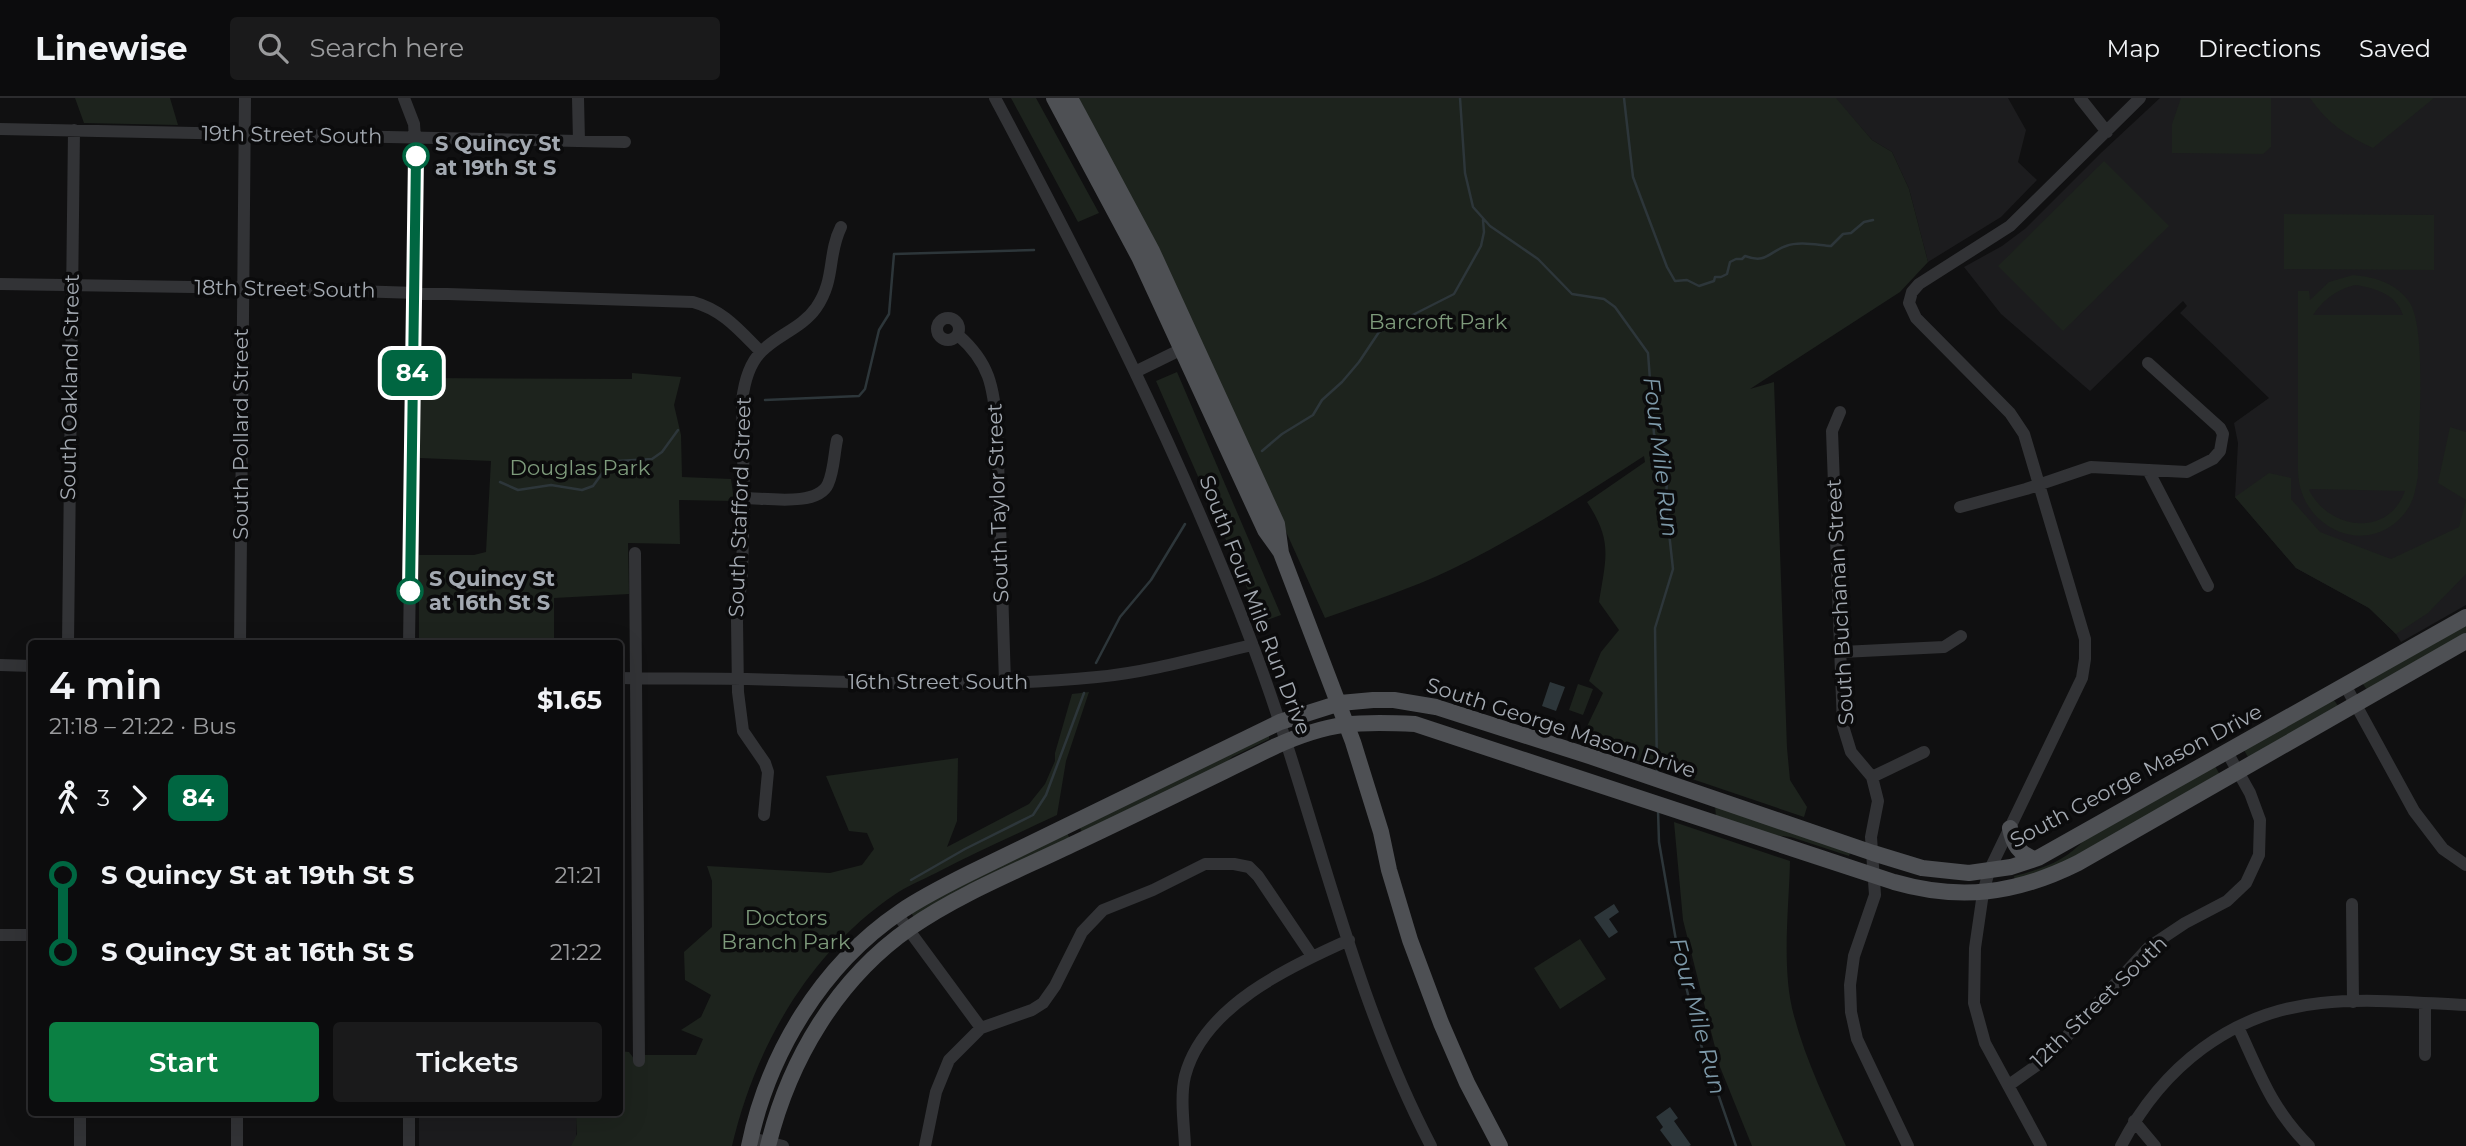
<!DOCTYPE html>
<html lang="en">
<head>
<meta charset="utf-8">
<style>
  :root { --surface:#0c0c0d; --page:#1a1a1b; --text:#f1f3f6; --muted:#9a9b9d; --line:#2c2c2e; --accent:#0b8043 }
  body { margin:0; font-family:Montserrat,sans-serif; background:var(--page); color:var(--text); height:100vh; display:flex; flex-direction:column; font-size:26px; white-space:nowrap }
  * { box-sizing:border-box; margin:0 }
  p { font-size:23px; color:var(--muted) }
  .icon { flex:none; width:38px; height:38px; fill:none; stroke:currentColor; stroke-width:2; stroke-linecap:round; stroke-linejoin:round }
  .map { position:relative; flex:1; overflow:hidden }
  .details { position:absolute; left:28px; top:542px; width:595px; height:476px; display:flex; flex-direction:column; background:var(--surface); border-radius:7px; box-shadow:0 7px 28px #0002,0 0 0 2px var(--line) }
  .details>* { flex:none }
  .badge { padding:0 14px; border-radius:10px; font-size:24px; line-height:46px }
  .map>.badge { position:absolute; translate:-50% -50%; box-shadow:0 0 0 4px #fff }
  .legs { display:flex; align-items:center; gap:10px; height:77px; padding:0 21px; font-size:23px }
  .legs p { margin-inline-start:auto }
  .headline { display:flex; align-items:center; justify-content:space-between; height:119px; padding:0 21px }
  h1 { font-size:38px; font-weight:600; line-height:52px }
  .cta { display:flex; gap:14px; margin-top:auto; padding:14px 21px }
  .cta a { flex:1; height:80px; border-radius:7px; background:var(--accent); color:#fff; font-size:28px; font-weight:600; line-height:80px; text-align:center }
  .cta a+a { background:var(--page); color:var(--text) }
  ul { padding:0 21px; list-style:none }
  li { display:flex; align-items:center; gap:24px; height:77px; font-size:26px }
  li i { display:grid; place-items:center; width:10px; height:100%; margin:0 9px; background:currentColor }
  li i::after { content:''; width:18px; height:18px; margin:-9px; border:5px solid; border-radius:50%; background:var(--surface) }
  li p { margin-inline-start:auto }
  li:first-child i { background:linear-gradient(#0000 50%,currentColor 0) }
  li:last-child i { background:linear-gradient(currentColor 50%,#0000 0) }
  header { display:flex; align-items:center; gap:42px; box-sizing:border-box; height:98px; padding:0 35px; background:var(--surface); border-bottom:2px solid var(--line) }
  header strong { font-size:33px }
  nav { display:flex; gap:38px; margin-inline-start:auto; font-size:24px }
  .search { width:490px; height:63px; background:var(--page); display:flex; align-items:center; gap:18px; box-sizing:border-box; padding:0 24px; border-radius:7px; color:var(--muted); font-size:26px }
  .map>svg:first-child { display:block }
  .built { fill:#1c1c1e }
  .green { fill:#1d231d; fill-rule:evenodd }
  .water { fill:#2d363a }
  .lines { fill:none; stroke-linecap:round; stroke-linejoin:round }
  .stream { stroke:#2d363a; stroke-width:2.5 }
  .minor { stroke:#323336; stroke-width:12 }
  .major { stroke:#4e5054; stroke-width:16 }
  .line-1-casing { stroke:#fff; stroke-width:16 }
  .line-1 { stroke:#006641; stroke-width:10 }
  .stop-1-dot { fill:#fff; stroke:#006641; stroke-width:3.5 }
  .labels { text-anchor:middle; stroke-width:7; stroke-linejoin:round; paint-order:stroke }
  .street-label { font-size:21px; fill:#a3a9b1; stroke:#0b0b0c }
  .stop-label { font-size:21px; font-weight:bold; fill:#a3a9b1; stroke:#0b0b0c; text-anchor:start }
  .park-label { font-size:21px; fill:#7d9a7b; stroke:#0b0b0c }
  .water-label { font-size:23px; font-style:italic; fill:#7d99a9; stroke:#0b0b0c }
</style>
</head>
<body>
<header>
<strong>Linewise</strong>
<div class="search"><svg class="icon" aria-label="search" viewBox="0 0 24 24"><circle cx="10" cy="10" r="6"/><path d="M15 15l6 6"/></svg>Search here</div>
<nav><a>Map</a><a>Directions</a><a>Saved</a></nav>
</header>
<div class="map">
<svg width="2466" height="1048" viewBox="0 0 2466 1048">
  <rect width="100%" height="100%" fill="#101011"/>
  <path class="built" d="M1835 0H2008L2026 32 2018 64 2037 82 2001 119 1928 164 1909 91 1892 54 1872 42Z
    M2160 0H2466V507L2401 544 2396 536 2369 510 2296 470 2235 399 2238 345 2234 325 2269 300 2180 215 2187 208 2183 203 2090 293 2001 216 1964 169 2002 148 2026 130 2102 54Z
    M419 1015H577L576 1048H419Z"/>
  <path class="green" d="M75 0H170L178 27 84 25Z
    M1011 0H1036L1099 115 1078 124Z
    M1079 0H1836L1872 42 1892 54 1909 91 1928 164 1900 194 1750 291 1774 284 1787 650 1790 682 1807 709 1804 719 1580 643 1603 595 1589 583 1601 554 1619 532 1599 504C1606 460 1613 443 1587 404L1645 364 1644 358C1581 399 1518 439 1450 472 1410 491 1367 505 1325 520L1185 210Z
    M2181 0H2271V49L2263 56 2172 55V26Z
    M2310 0H2434L2373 50C2347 38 2327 25 2310 0Z
    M2104 63 2169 128 2063 233 1998 168Z
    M2284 116 2434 117V172L2284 171Z
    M2353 177C2375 179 2397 185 2410 205 2427 233 2418 340 2418 378 2416 388 2415 399 2409 409 2374 464 2299 433 2298 373V193H2309L2310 202 2329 184ZM2355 187C2375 190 2396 196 2403 217H2313C2324 201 2336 192 2355 187ZM2309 392 2310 391 2405 393C2388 440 2329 432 2309 392Z
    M1177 274 1281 517 1262 524 1156 283Z
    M632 275 681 279 674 307 681 337 682 379 731 381 734 403 679 402 680 446 628 445 629 496 554 500V546H419V457H474L486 454 491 363 420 360V280L632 281Z
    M2450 329 2466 334V476L2428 515 2396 536 2369 510 2296 470 2235 399 2269 375 2291 380V401L2320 434 2391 461 2459 429 2466 402 2438 385Z
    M2466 525V537L2368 593 2362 585Z
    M1578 586 1593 591 1583 617 1569 612Z
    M1089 594 1066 663 1057 717C1017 736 976 754 936 775 922 782 907 788 894 797 809 855 755 949 732 1048H571L577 1036 576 1015H620V953L629 954 638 966 644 957H696L703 941 681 932 701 919 711 897 685 882 684 854 712 829V783L707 768 830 775 862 767 874 751 867 735 849 733 826 678 958 660 957 723 947 749 1029 706 1045 686 1055 663V655L1072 596Z
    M2333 601 2339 609 2249 661 2244 652Z
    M1269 637V641L1232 659 1218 672 1083 736 1079 728Z
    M2215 668 2220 677 2069 764 2015 783 2014 778C2042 771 2066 763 2085 741Z
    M1715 707 1851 752 1849 758 1791 739 1765 736 1716 719Z
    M1674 724 1790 763C1789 811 1781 871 1794 918 1806 963 1827 1006 1846 1048H1752L1720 969 1683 822Z
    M1067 734 1070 742 915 821 910 813Z
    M1580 841 1606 881 1560 911 1534 870Z"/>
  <path class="water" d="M1550 584 1565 589 1556 613 1542 608Z
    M1614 806 1619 814 1609 821 1618 834 1609 840 1594 819Z
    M1670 1009 1678 1020 1674 1023 1691 1047 1689 1048H1672L1660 1032 1663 1029 1656 1019Z"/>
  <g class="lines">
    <path class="stream" d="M1460 0 1465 75 1473 109 1490 128 1538 161 1572 196 1604 201 1615 209 1648 255 1654 336 1667 377 1666 407 1673 471 1655 530 1657 674
      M1624 0 1633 79 1667 169 1675 183 1687 182 1699 188 1714 183 1715 179H1721L1727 176 1730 164 1736 161H1742L1745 158C1767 166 1768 154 1786 148 1799 143 1817 147 1831 148L1843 136 1851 135 1864 124 1873 122
      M765 302 859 298 865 291 879 232 889 216 894 156 1034 152
      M1262 353 1282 336 1313 317 1322 302 1342 284 1359 264 1379 234 1454 196 1481 148 1484 134 1483 122
      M500 384 518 392 551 387 582 392 593 388 609 366 617 363 652 361 662 354 678 332
      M1096 565 1120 519 1151 482 1185 426
      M1658 712 1659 744 1679 860 1699 941 1736 1048
      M911 782 965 751 1033 717 1046 697 1084 595"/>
    <path class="minor" d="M404 0 414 26 416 54 409 546
      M578 0 579 43
      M995 0C1090 178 1182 359 1253 548 1315 713 1349 891 1431 1048
      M2080 0 2107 34
      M0 31 625 44
      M0 186 261 190 693 204C723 212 739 232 761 254
      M937 231a11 11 0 1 1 22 0a11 11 0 1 1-22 0Z
      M958 237C990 265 993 288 997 329L1005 585
      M1135 274 1188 248
      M1840 314 1832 333 1843 628 1851 654 1872 679 1878 703 1871 739 1875 797 1854 858 1850 887 1851 914 1857 941 1908 1048
      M2149 374 2208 488
      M744 400C766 400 818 409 828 386 834 373 834 356 837 342
      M1960 409 2026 391 2091 369 2187 374 2213 361 2220 353 2223 336 2220 330 2148 265
      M635 455 639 963
      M68 546 74 32
      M240 546 245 0
      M1842 554 1944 549 1961 538
      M0 567 32 568
      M620 580C662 581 704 580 747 581 864 584 980 591 1097 579 1149 574 1201 559 1252 547
      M2345 587 2414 713 2443 751 2466 767
      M1872 679 1924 654
      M764 717 768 674 765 665 743 633 738 594 737 523 742 476 744 400 742 303C744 286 748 267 761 254 777 237 802 230 816 210 836 181 827 157 841 129
      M2352 806 2353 904
      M897 816 981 930
      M0 837H32
      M2425 906V957
      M2238 929C2260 976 2271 1010 2309 1048
      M2009 987 2047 960 2149 849 2185 825 2227 803 2246 785 2259 757 2260 722 2250 695 2227 654
      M80 1015V1048
      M2134 1023 2155 1048
      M751 1040 783 1048
      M237 1048V1015
      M409 1048V1015
      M925 1048 936 994 949 962 981 930 1032 912 1043 905 1055 888 1082 834 1103 812 1153 792 1205 766H1234L1249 769 1258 778 1312 858
      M1185 1048C1184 1026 1180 999 1185 978 1203 909 1288 869 1349 842
      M2041 1048 1985 945 1974 905 1975 850 1983 795 1989 773 2082 580 2085 561V541L2024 336 2010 315 1916 220 1909 205 1912 194 1919 186 2010 128 2140 0
      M2121 1048C2162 969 2231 914 2321 905 2369 900 2418 905 2466 907"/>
    <path class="major" d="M1054 0 1139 159 1265 432 1280 453
      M1070 0 1152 153 1277 426 1281 455 1353 644 1381 734 1389 772 1410 842 1441 925 1467 985 1500 1048
      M2010 730C2013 746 2019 756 2035 761
      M749 1048C768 956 821 868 900 814 922 799 946 787 970 775L1280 624 1340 605 1373 602H1394L1436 609 1589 658 1873 755 1922 770 1969 775 2011 769 2038 760 2466 519
      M768 1048C789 962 837 881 910 830 959 796 1017 773 1071 747 1139 715 1208 681 1276 648 1329 624 1358 623 1415 626L1894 784C1960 803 2016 796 2078 765L2466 543"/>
  </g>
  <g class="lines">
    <g class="line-1-casing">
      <path id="line-1" d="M410 493 416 58"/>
    </g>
    <use href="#line-1" class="line-1"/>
  </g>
  <g class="stop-1-dot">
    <circle cx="416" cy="58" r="12"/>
    <circle cx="410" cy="493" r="12"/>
  </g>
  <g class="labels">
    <g class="street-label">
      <text transform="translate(292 37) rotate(1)" y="7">19th Street South</text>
      <text transform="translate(285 191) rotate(1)" y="7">18th Street South</text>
      <text transform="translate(70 289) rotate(-89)" y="7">South Oakland Street</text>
      <text transform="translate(241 336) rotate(-90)" y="7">South Pollard Street</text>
      <text transform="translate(998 405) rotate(-92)" y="7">South Taylor Street</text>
      <text transform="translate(740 409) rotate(-88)" y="7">South Stafford Street</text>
      <text transform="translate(1840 504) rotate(-93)" y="7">South Buchanan Street</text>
      <text transform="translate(1255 507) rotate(69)" y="7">South Four Mile Run Drive</text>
      <text x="938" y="591">16th Street South</text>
      <text transform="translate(1561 630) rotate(18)" y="7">South George Mason Drive</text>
      <text transform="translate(2136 678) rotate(-28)" y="7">South George Mason Drive</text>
      <text transform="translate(2099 904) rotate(-44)" y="7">12th Street South</text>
    </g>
    <g class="stop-label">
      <text x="435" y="53">S Quincy St<tspan x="435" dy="24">at 19th St S</tspan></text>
      <text x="429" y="488">S Quincy St<tspan x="429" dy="24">at 16th St S</tspan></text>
    </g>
    <g class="park-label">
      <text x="1438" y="231">Barcroft Park</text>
      <text x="580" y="377">Douglas Park</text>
      <text x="786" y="827">Doctors<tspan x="786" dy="24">Branch Park</tspan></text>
    </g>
    <g class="water-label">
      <text transform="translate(1661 359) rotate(83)" y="8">Four Mile Run</text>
      <text transform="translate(1698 918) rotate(75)" y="8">Four Mile Run</text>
    </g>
  </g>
</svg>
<b class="badge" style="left:412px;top:275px;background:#006641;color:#fff">84</b>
<section class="details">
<div class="headline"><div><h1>4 min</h1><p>21:18 – 21:22 · Bus</p></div><b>$1.65</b></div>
<div class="legs"><svg class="icon" aria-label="walk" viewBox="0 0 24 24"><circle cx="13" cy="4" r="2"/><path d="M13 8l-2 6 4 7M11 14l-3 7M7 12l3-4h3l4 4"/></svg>3<svg class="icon" aria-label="forward" viewBox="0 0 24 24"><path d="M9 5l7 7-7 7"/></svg><b class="badge" style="background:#006641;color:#fff">84</b></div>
<ul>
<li><i style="color:#006641"></i><b>S Quincy St at 19th St S</b><p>21:21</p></li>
<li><i style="color:#006641"></i><b>S Quincy St at 16th St S</b><p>21:22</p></li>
</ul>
<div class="cta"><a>Start</a><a>Tickets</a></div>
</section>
</div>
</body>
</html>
